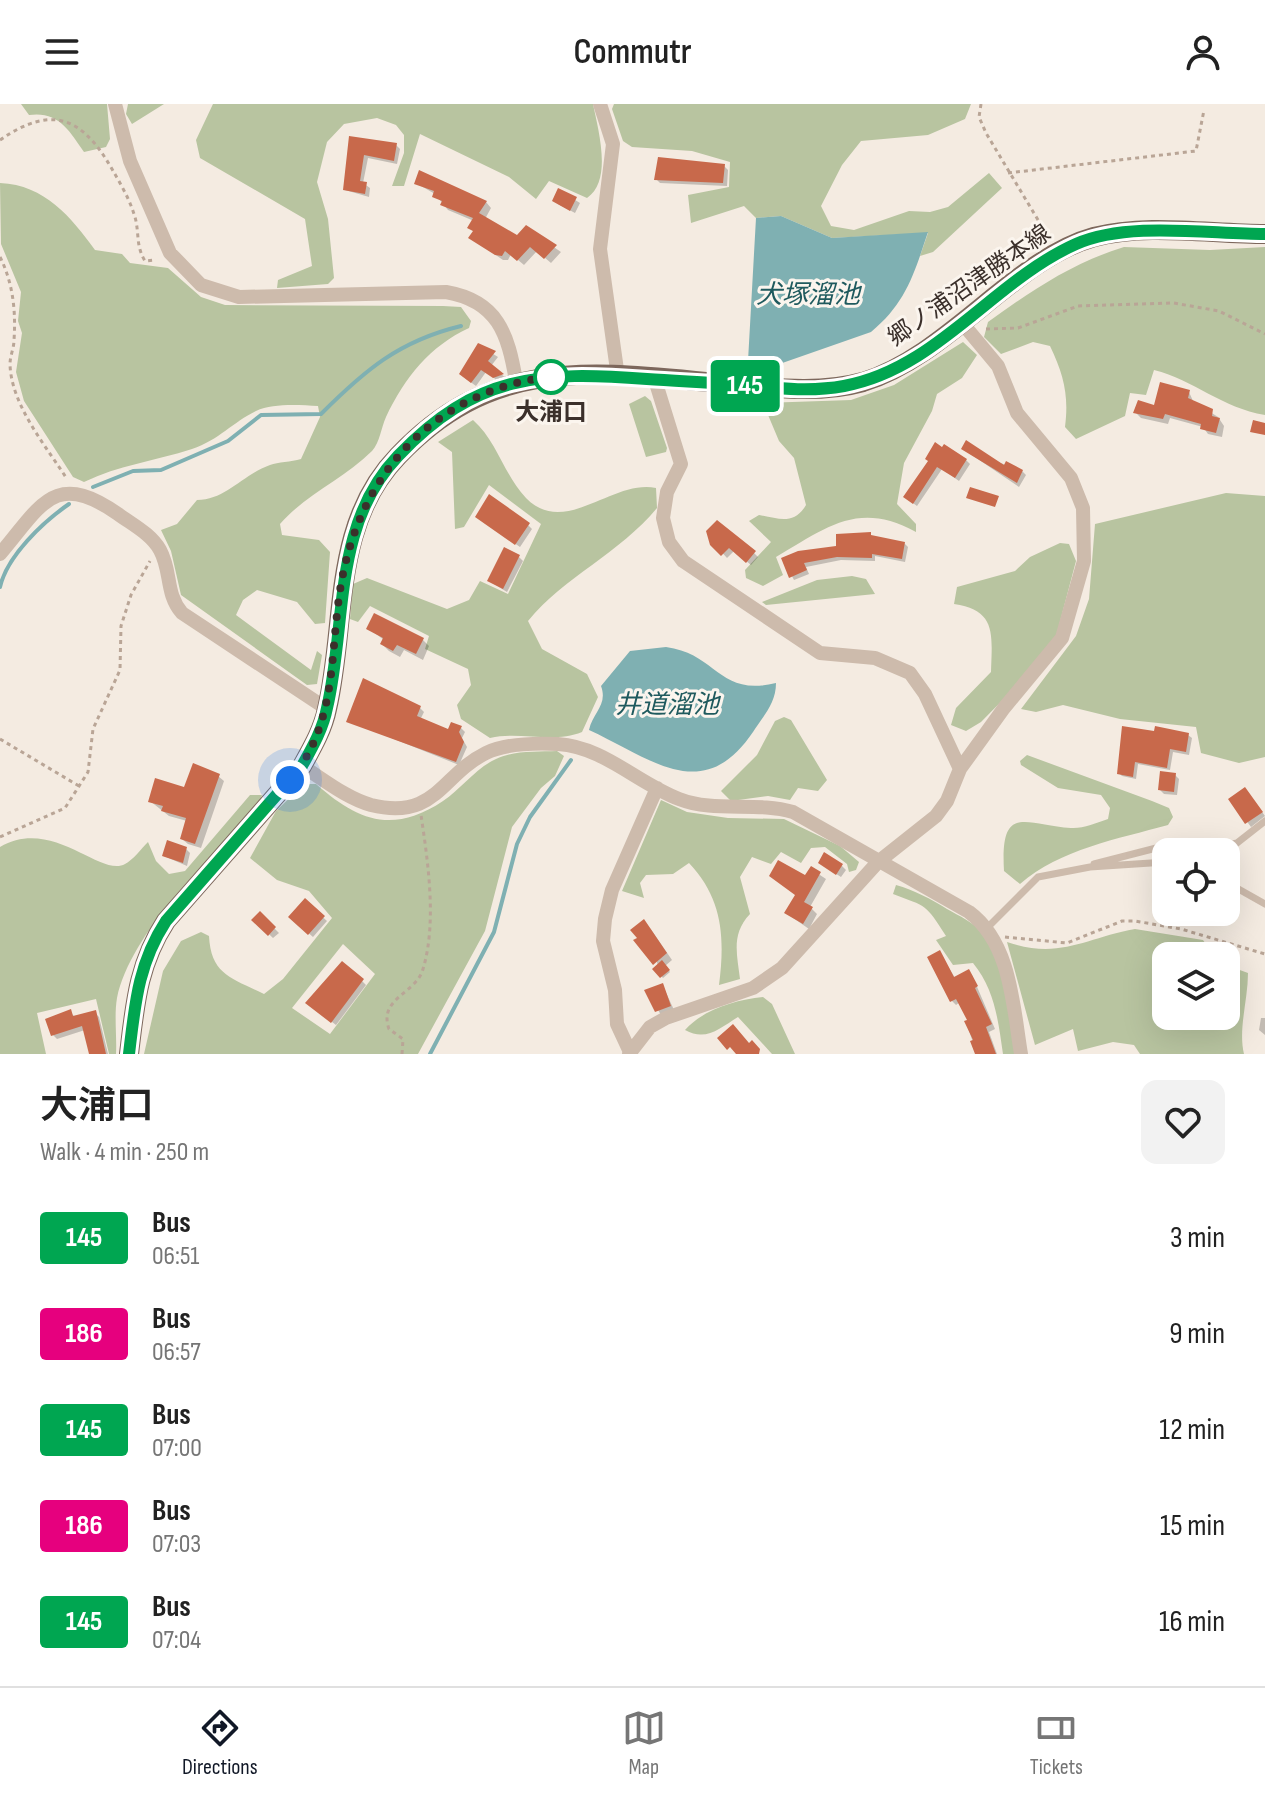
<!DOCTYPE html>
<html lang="en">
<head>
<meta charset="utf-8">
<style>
  :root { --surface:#fff; --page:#f2f2f2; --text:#222; --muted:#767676; --line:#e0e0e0; --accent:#111827 }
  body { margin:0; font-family:"Sofia Sans Condensed","Noto Sans JP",sans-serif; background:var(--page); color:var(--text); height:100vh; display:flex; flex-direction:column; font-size:30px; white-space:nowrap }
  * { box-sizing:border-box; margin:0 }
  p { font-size:26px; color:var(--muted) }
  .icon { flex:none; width:44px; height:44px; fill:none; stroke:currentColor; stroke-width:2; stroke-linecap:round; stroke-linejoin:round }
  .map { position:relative; height:950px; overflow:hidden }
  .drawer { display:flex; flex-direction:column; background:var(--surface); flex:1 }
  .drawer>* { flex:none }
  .badge { padding:0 16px; border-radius:6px; font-size:28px; line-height:52px }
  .controls { position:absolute; left:1152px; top:734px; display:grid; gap:16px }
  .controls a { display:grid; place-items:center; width:88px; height:88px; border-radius:16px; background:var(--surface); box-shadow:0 8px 32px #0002; font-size:40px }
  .you { position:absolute; width:40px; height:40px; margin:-20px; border:6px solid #fff; border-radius:50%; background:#1a73e8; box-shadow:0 0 0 12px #1a73e833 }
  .map>.badge { position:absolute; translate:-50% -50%; box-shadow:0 0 0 4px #fff }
  .round { display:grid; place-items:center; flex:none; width:84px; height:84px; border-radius:16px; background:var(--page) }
  .headline { display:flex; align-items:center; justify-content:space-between; height:136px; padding:0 40px }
  h1 { font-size:38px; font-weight:600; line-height:60px }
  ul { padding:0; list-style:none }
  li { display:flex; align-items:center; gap:24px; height:96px; padding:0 40px }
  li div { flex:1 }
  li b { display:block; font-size:30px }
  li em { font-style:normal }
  li .badge { min-width:88px; font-weight:700; text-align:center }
  header { display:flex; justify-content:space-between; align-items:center; height:104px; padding:0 40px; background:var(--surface); font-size:36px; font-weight:600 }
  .dock { display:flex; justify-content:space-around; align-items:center; height:112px; border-top:2px solid var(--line); background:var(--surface); font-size:22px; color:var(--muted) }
  .dock a { display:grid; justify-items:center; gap:4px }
  .dock .on { color:var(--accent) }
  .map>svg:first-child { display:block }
  .green { fill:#b8c4a0; fill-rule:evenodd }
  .water { fill:#7fb0b2 }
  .shadow { fill:#0003 }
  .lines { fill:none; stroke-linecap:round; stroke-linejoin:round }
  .stream { stroke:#7fb0b2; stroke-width:4 }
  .building { fill:#c8694b }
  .path { stroke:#b9a596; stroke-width:3; stroke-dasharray:4 4; stroke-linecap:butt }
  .service { stroke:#cdbbac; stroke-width:7 }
  .minor { stroke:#cdbbac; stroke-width:14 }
  .primary { stroke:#7d675c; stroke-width:20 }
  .line-casing { stroke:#fff; stroke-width:18 }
  .line { stroke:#00a651; stroke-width:12 }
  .walk { stroke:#3b302b; stroke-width:8; stroke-dasharray:0 14.4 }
  .stop-dot { fill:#fff; stroke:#00a651; stroke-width:4 }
  .labels { text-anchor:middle; stroke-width:6; stroke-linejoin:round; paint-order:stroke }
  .street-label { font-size:24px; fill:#3b302b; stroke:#fbf5ee }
  .stop-label { font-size:24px; font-weight:bold; fill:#3b302b; stroke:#fbf5ee }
  .water-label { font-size:26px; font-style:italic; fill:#1f5a5e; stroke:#fbf5ee }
</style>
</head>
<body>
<header><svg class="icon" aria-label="menu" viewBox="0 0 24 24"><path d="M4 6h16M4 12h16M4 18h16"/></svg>Commutr<svg class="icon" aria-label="person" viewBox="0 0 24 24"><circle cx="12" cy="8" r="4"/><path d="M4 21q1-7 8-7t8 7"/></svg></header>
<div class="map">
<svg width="1265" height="950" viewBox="0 0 1265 950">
  <rect width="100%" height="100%" fill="#f4ebe1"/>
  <path class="green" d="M21 0H107L110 35 106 43 84 48C69 26 58 7 29 11Z
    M128 0H164L132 20 126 10Z
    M213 0H593C598 25 613 77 587 94L549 77 536 95 509 73 420 30 404 82H392L404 49V31L396 21 377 14 344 20 327 38 317 78 328 115 334 174 328 180 277 184 278 176 312 162 305 115 200 54 196 36Z
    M614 0H971L965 15 928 31 861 37 842 61 821 102 831 122 854 126 909 107 930 108 948 103 989 69 1002 84 933 148 920 152 928 129 832 134 781 112 756 114 744 102 691 119 688 91 729 83 730 58 692 47 632 43 623 37 612 5Z
    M0 79C45 81 71 113 95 146L122 150 130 159 168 164 201 193 225 201 443 202 461 203 471 217 469 224C430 242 405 273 386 313 381 324 380 338 372 347 344 375 306 390 280 420L282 431 319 436 330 448 325 519 315 520 297 498 257 486 243 496 236 511 311 566 317 547 322 551 317 580 307 581 181 491 171 447 161 426 177 420 197 396C226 396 242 371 270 361 278 358 291 358 301 355L320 313 318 302C299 301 273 299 256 307 233 318 219 336 192 345 155 357 119 361 84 378L73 373 24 297 16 268 22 229 18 217 21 188 1 140Z
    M1124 143 1210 146 1265 143V311C1222 304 1194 276 1154 266L1146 291 1130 289 1125 312 1076 335 1065 323C1069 292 1064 271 1050 242L1033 238 1001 250 984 233 988 218C1031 187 1072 159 1124 143Z
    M963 238 977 251 962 274 937 290 932 307 904 359 897 400 916 420V428C858 396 826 424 776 453L783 471 763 482 746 474 745 466 771 438 749 417 759 411C780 415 794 421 806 401L794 354 779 337 763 299 851 296 894 281Z
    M645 292 651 297 667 344 666 348 646 353 629 300Z
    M473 316C497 337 504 371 526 394 565 434 612 375 656 384L657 404C620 449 564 473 528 517L542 545 587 570 598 593 582 628C553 640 520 627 490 634L461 615 457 601 471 581 468 565 425 545 429 532 370 502 358 518 350 515 353 480 367 474 447 505 469 496 480 477 508 490 541 420 489 381 464 423 455 425 452 348 438 338Z
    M1226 389 1265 392V653L1239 659 1201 649 1196 623 1120 615 1063 601 1036 608 1021 605 1076 532 1089 495 1095 420Z
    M1060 439 1069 440 1076 457 1056 533 1045 553 981 618 966 627 951 621 956 604 991 568C992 531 997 506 954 500L957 483 1015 467 1030 453Z
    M852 472 866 475 875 490 766 501 762 498 817 476Z
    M784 613 791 616 827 676 818 687 798 684 790 696 768 692 731 697 721 687 757 651 775 617Z
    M557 647 564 652 555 672 541 684 512 723 485 827 418 950H144L163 867 181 837 201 828 209 832C211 871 232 874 264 890L283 875 332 814 309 787 277 776 250 754 276 707 304 680H316C357 716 392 731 443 697 461 685 476 664 496 655 514 646 537 648 557 647ZM343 840 375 870 330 930 292 904Z
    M1027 651 1152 697 1169 704 1173 713 1168 721C1118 735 1060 745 1020 780L1004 767C1000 698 1025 721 1071 724 1082 725 1096 719 1108 715L1110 704 1101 691 1058 684 1021 661 1020 657Z
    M250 691H262L259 702C213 751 131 827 117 894 114 911 117 933 116 950H109L96 895 37 909 46 950H0V743C52 712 101 774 125 760 133 756 141 745 148 738L156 757 169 770 185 767Z
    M661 696 687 708 728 714 784 715 840 742 859 758 856 766 849 768 847 760 825 743 811 744 801 759 781 748 771 760 752 753 740 773 750 810C731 830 737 850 740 875L719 881C725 834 723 795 689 759L673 770 646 771 640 779 644 794 622 787Z
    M896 781C914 786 931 795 947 805 959 812 974 818 983 830 1009 860 1010 912 1016 950H1003C998 916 995 886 973 859L953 861 936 836 946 832C925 799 927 803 893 790Z
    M1135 825 1203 836 1214 852H1166V912H1226V861L1248 869C1248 896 1238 925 1244 950H1140L1134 941 1113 938 1078 947 1073 925 1035 941 1007 838C1060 856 1085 834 1135 825Z
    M763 893 772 900 795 950H772L738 913C720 924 706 938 685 926 704 905 735 896 763 893Z"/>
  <path class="water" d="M781 112 832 134 928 128C914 170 906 199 871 228L768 264 748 257 756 114Z
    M666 543C718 550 718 593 776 579 776 599 764 611 753 628 703 702 652 655 589 626 593 608 608 601 601 582L630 547Z"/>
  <path class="shadow" d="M351 34 396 41 400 45 397 60 368 54 363 79 370 84 369 93 345 86Z
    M724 62 728 66 727 82 660 79 656 75Z
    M416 79 486 98 491 104 485 115 517 134 526 124 561 148 551 159 537 147 524 161 511 150 508 156H503L471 134 474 128 470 124 474 117 448 106 435 90Z
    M559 86 580 99 575 109 558 100Z
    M479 241 498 253 491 262 506 274 498 277 486 268 476 282 465 274Z
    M1189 288 1193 297 1218 313 1224 322 1222 333 1208 330 1203 323 1170 314 1168 320 1141 314 1136 309Z
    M963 345 1022 367 1026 371 1019 383Z
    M966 356 970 360 959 377 942 365 917 402 910 397 930 357Z
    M482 417 528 421 532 425 520 443Z
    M709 434 754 449 758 453 751 461 734 447 727 454Z
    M874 434 904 439 908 443 905 458 875 452V457L841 456 806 463 809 470 794 476 783 455Z
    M519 453 523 457 507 488 489 477Z
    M368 524 423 536 429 542 423 556 404 546 400 553 389 547 382 540 384 536Z
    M420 604 424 608 420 616 449 628 461 624 465 628 462 634 467 643 459 661 349 617Z
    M1124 624 1188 631 1192 634 1189 651 1173 648 1170 666 1138 660 1136 675 1122 672 1119 669Z
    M1175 671 1179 675 1177 691 1164 690 1160 686Z
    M218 672 224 677 201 744 188 740 182 735 187 717 169 712 150 697Z
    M1249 690 1265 712 1251 723 1231 696Z
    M186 745 190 749 187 762 164 752Z
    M824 762H842L846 766 841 773Z
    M811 765 826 775 810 803 817 810 809 825 786 809Z
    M305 797 327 817 313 833 290 813Z
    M260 810 279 829 273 834 254 816Z
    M650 824 672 856 665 862 670 868 663 874 655 865 658 863Z
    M940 849 955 874 968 867 972 871 995 925 989 928 997 950H977L966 918 969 917 960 898 956 901 952 897Z
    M362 877 366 881 336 921 311 902Z
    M663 882 674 906 661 911 647 887Z
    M70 908 74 912 95 909 99 913 108 950H91L85 926 57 935 53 931Z
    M1261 914H1265V931L1259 926Z"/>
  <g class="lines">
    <path class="stream" d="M93 383 133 367 161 366 228 337 261 311 321 310C365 266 399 237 461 222
      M0 483C7 452 43 418 69 400
      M430 950 494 828 517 740 530 713 571 656"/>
  </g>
  <path class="building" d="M349 32 397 39 394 57 364 51 360 77 367 78 365 90 343 86Z
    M658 53 725 60 723 79 654 76Z
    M419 66 487 97 479 109 517 131 526 121 557 141 544 155 530 143 517 157 505 147 502 152 495 151 468 134 473 127 467 124 473 114 440 101 442 97 432 93 434 87 414 80Z
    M558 84 577 93 570 107 552 97Z
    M478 239 496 247 488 257 504 270 493 274 481 266 471 279 459 270Z
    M1160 278 1190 286 1188 294 1213 305 1212 312 1220 314 1216 329 1200 325 1201 320 1165 310 1163 315 1133 309 1138 296 1154 301Z
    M1253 316 1265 319V331L1250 328Z
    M966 336 1004 361 1006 357 1023 366 1017 379 961 345Z
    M935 338 942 343 944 340 967 355 955 374 937 363 913 400 903 393 928 357 925 355Z
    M970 383 999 392 995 403 966 394Z
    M489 390 530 419 515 441 475 413Z
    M717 416 756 447 746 459 729 444 721 452 710 441 706 427Z
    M871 428V431L905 438 902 455 872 450V454L837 453 804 459 807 466 789 474 781 454 798 447 836 442V430Z
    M504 443 520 451 503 485 487 477Z
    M374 509 424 534 416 550 397 541 393 547 380 540 383 534 366 525Z
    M363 574 421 602 417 612 448 625 451 618 462 622 459 628 464 638 456 658 346 618Z
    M1122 622 1154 627 1155 622 1189 629 1186 648 1170 645 1167 664 1135 658 1133 673 1117 670Z
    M193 659 220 670 195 740 180 735 186 714 161 707 163 702 148 698 155 674 184 683Z
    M1160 667 1176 669 1174 688 1158 686Z
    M1245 683 1263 708 1245 720 1228 695Z
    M167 736 187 743 183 759 162 752Z
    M824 748 843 760 836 771 818 759Z
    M778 756 805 771 811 762 821 768 804 798 813 803 803 820 784 809 795 791 769 772Z
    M305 794 325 812 308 831 288 813Z
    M260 807 276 823 268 832 251 816Z
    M644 815 667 849 653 861 633 836 637 834 630 826Z
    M940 846 954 873 969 865 978 882 975 884 992 920 986 923 996 950H975L970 937 973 936 964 917 967 916 956 895 950 898 927 853Z
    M662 856 670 866 660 874 652 865Z
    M342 857 364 875 331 919 305 899Z
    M663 879 671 902 655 908 644 886Z
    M71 905 73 912 96 906 106 950H89L82 922 51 932 45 915Z
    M733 920 749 939 752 936 760 945 759 950H736L730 943 727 946 717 934Z"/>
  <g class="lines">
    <path class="path" d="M981 0 979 13 986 29 1050 136
      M0 36C52 0 82 13 112 65 120 79 129 94 134 110 140 127 135 141 145 157L156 156
      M1008 69 1196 47 1204 6
      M0 153C13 179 16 207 14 236 14 244 10 252 10 260 11 301 46 342 67 375
      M986 225 1018 224 1078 202 1174 199 1219 207 1265 230
      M0 635 79 682
      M0 733 65 704 88 668 93 625 120 566 121 522 131 491 150 457
      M1005 833 1067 839 1122 817H1135L1181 825 1265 850
      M402 950 403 935 389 925C378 894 416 890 423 865 437 819 428 758 421 711"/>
    <path class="service" d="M1094 760 1168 741 1215 744 1237 739 1265 717
      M1226 778 1265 800
      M987 824 1038 773 1090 763 1166 758"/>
    <path class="minor" d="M115 0 130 57 170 149 201 181 239 193 446 188C498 197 508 230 516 277
      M600 0 613 40 600 145 618 273
      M655 276 681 360 667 388 663 414 669 438 683 457 820 549 875 554 910 569 925 590 960 665
      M0 450C41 402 54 365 118 410 133 421 151 430 160 446 172 468 165 489 182 509L327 605
      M302 662C323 675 346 694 371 701 436 717 441 671 486 649 506 639 536 639 558 640 604 643 637 679 679 695 715 709 756 697 793 708L969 808C1011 839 1013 902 1021 950
      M630 948 617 920 615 886 603 837 605 815 612 786 657 684
      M629 950 650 923 666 914 753 884 782 864 878 758 936 712 947 697 960 665 1004 604 1062 534 1084 457 1083 404 1071 374 1017 309 998 262 963 220"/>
    <path class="primary" d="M129 950C135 900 138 860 166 817L302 662C312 644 323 625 327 605 347 519 331 421 398 352 497 248 600 269 730 280 774 284 820 290 863 278 948 252 1014 155 1094 133 1147 119 1210 130 1265 130"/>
  </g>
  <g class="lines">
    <g class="line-casing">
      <path id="line" d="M129 950C135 900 138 860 166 817L302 662C312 644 323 625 327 604 347 519 332 421 398 352 476 270 541 267 647 275 675 277 703 278 730 280 768 283 806 289 844 282 937 265 993 177 1076 140 1128 117 1208 130 1265 130"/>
    </g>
    <use href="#line" class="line"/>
    <path class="walk" d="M290 676C343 614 327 535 345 461 370 355 446 284 555 272L551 273"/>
  </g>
  <circle class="stop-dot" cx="551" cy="273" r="16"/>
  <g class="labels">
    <g class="street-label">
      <text transform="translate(969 181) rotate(-35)" y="8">郷ノ浦沼津勝本線</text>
    </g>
    <g class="stop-label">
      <text x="551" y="316">大浦口</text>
    </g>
    <g class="water-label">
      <text x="808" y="199">犬塚溜池</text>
      <text x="667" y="609">井道溜池</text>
    </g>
  </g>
</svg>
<div class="controls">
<a><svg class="icon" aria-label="locate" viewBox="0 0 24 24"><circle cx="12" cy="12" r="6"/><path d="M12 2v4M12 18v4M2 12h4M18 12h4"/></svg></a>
<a><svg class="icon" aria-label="layers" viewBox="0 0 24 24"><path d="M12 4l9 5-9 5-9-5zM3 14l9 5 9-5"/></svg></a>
</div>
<div class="you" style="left:290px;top:676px"></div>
<b class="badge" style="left:745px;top:282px;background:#00a651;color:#fff">145</b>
</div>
<section class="drawer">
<div class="headline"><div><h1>大浦口</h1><p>Walk · 4 min · 250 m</p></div><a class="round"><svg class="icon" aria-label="heart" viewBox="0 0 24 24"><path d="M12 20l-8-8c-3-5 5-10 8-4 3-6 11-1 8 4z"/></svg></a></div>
<ul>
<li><span class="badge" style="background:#00a651;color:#fff">145</span><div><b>Bus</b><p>06:51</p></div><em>3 min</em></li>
<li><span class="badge" style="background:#e6007e;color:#fff">186</span><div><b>Bus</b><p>06:57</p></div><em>9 min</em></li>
<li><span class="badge" style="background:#00a651;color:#fff">145</span><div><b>Bus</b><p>07:00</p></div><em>12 min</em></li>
<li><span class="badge" style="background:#e6007e;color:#fff">186</span><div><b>Bus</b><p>07:03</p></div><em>15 min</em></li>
<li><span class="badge" style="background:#00a651;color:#fff">145</span><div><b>Bus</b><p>07:04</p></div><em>16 min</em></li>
</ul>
</section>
<nav class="dock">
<a class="on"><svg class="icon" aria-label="directions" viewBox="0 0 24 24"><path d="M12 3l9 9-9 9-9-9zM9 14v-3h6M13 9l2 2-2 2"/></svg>Directions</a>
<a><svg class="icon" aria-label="map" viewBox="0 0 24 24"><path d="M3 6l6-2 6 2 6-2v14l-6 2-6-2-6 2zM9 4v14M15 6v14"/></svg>Map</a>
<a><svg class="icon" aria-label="tickets" viewBox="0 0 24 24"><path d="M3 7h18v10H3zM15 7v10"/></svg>Tickets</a>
</nav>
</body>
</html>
